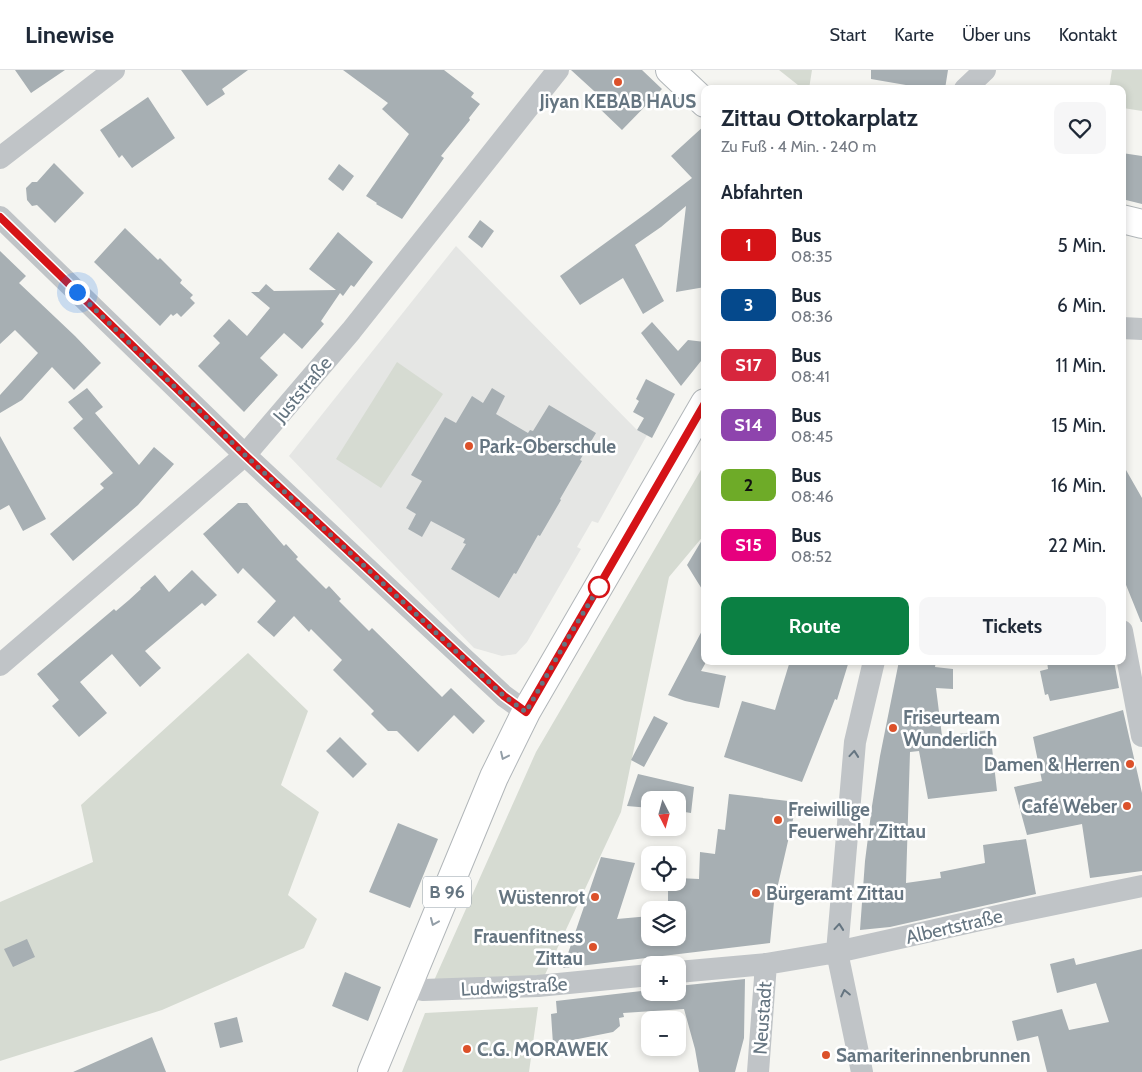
<!DOCTYPE html>
<html lang="de">
<head>
<meta charset="utf-8">
<style>
  :root { --surface:#fff; --page:#f6f6f7; --text:#1f2937; --muted:#747a83; --line:#e0e1e3; --accent:#0b8043 }
  body { margin:0; font-family:Cabin,sans-serif; background:var(--page); color:var(--text); height:100vh; display:flex; flex-direction:column; font-size:19px; white-space:nowrap }
  * { box-sizing:border-box; margin:0 }
  p { font-size:16px; color:var(--muted) }
  .icon { flex:none; width:28px; height:28px; fill:none; stroke:currentColor; stroke-width:2; stroke-linecap:round; stroke-linejoin:round }
  .map { position:relative; flex:1; overflow:hidden }
  .drawer { position:absolute; left:701px; top:15px; width:425px; height:580px; display:flex; flex-direction:column; background:var(--surface); border-radius:10px; box-shadow:0 2px 8px #0003 }
  .drawer>* { flex:none }
  .badge { padding:0 10px; border-radius:8px; font-size:18px; line-height:32px }
  .needle { width:32px; rotate:174deg }
  .controls { position:absolute; left:641px; top:721px; display:grid; gap:10px }
  .controls a { display:grid; place-items:center; width:45px; height:45px; border-radius:10px; background:var(--surface); box-shadow:0 2px 8px #0003; font-size:25px }
  .you { position:absolute; width:25px; height:25px; margin:-12px; border:4px solid #fff; border-radius:50%; background:#1a73e8; box-shadow:0 0 0 8px #1a73e833 }
  .map>.badge { position:absolute; translate:-50% -50%; box-shadow:0 0 0 2px #fff }
  h2 { padding:0 20px; font-size:19px; line-height:45px }
  .round { display:grid; place-items:center; flex:none; width:52px; height:52px; border-radius:10px; background:var(--page) }
  .headline { display:flex; align-items:center; justify-content:space-between; height:85px; padding:0 20px }
  h1 { font-size:24px; font-weight:700; line-height:38px }
  .primary-button { display:flex; gap:10px; margin-top:auto; padding:10px 20px }
  .primary-button a { flex:1; height:58px; border-radius:10px; background:var(--accent); color:#fff; font-size:20px; font-weight:700; line-height:58px; text-align:center }
  .primary-button a+a { background:var(--page); color:var(--text) }
  ul { padding:0; list-style:none }
  li { display:flex; align-items:center; gap:15px; height:60px; padding:0 20px }
  li div { flex:1 }
  li b { display:block; font-size:19px }
  li em { font-style:normal }
  li .badge { min-width:55px; font-weight:700; text-align:center }
  header { display:flex; align-items:center; gap:30px; box-sizing:border-box; height:70px; padding:0 25px; background:var(--surface); border-bottom:1px solid var(--line) }
  header strong { font-size:24px }
  nav { display:flex; gap:28px; margin-inline-start:auto; font-size:18px }
  .map>svg:first-child { display:block }
  .built { fill:#e5e6e4 }
  .green { fill:#d6dbd2 }
  .building { fill:#a7afb3 }
  .lines { fill:none; stroke-linecap:round; stroke-linejoin:round }
  .major-casing { stroke:#b1b6b9; stroke-width:30 }
  .minor { stroke:#c0c4c7; stroke-width:22 }
  .major { stroke:#fff; stroke-width:28 }
  .oneway { stroke:#657581 }
  .oneway2 { stroke:#939ea7 }
  .line-casing { stroke:#fff; stroke-width:11 }
  .line { stroke:#d51317; stroke-width:8 }
  .walk { stroke:#657581; stroke-width:5; stroke-dasharray:0 9 }
  .poi-dot { fill:#dc512a; stroke:#fff; stroke-width:2 }
  .stop-dot { fill:#fff; stroke:#d51317; stroke-width:2.5 }
  .labels { text-anchor:middle; stroke-width:5; stroke-linejoin:round; paint-order:stroke }
  .shield { fill:#fff; stroke:#939ea7; stroke-width:1 }
  .shield-label { font-size:18px; font-weight:bold; fill:#657581 }
  .poi-label { font-size:19px; font-weight:bold; fill:#657581; stroke:#fff; text-anchor:start }
  .street-label { font-size:19px; fill:#657581; stroke:#fff }
</style>
</head>
<body>
<header>
<strong>Linewise</strong>
<nav><a>Start</a><a>Karte</a><a>Über uns</a><a>Kontakt</a></nav>
</header>
<div class="map">
<svg width="1142" height="1002" viewBox="0 0 1142 1002">
  <rect width="100%" height="100%" fill="#f5f5f1"/>
  <path class="built" d="M456 176 637 360 647 365 598 453 592 451 577 477 581 479 527 572 516 584 502 586 474 578 289 386Z"/>
  <path class="green" d="M779 0H812L809 19H803Z
    M1112 0H1142V41L1123 38 1122 19H1109Z
    M397 292 443 324 381 418 336 389Z
    M705 393V464L669 507 621 742 542 911 432 915 536 682Z
    M248 583 308 641 281 715 319 742 288 825 317 849 304 878 162 940 0 991V832L93 792 81 735Z
    M538 937 529 1002H402L425 943Z"/>
  <path class="building" d="M15 0H65L31 23Z
    M181 0H248L222 19 225 24 207 36Z
    M343 0H444L474 23 471 27 480 34 469 48 470 50 441 86 444 88 402 149 376 134 377 133 366 126 409 64 382 39 388 33Z
    M571 0H642L662 19 622 60 599 38 605 31Z
    M871 0H948L945 19H929L871 9Z
    M148 27 175 68 132 98 122 85 119 88 100 60Z
    M705 55V217L676 222 686 136 661 157 635 175 664 231 643 244 623 208 580 235 560 206 648 142 692 108 671 86Z
    M1122 83 1142 86V134L1122 129Z
    M54 93 84 123 55 153 37 135 32 136 27 130 26 118 32 112H37Z
    M339 94 354 106 343 121 328 109Z
    M480 150 494 161 482 178 468 167Z
    M125 158 158 190 160 188 182 210 180 213 193 225 190 228 195 233 181 247 177 243 173 246 171 244 160 256 94 192Z
    M338 162 373 192 354 217 351 215 343 226 340 223 321 251 324 254 302 279 284 263 260 288 278 305 244 342 198 296 220 273 213 266 229 249 247 266 270 238 251 222H259L266 214 274 221 336 220 309 199Z
    M0 181 26 206 19 213 75 266 101 293 74 320 52 297 22 330 0 343V325L38 283 15 260 0 274Z
    M652 252 678 281 688 270 705 272V286L681 316 641 263Z
    M646 309 675 324 652 368 637 360 644 348 633 342 639 331 636 329Z
    M87 318 103 337 95 343 139 395 154 377 174 394 138 435 73 491 50 464 104 418 100 414 113 403 73 358 83 349 68 332Z
    M492 318 505 326 496 344 528 363 530 360 533 361 549 335 596 363 580 390 582 391 560 429 561 430 540 466 538 465 516 504 514 503 499 528 451 499 466 474 463 473 465 469 431 451 422 467 408 459 416 444 406 438 422 411 411 405 445 347 456 353 472 326 483 333Z
    M0 366 46 449 23 461 9 435 0 440Z
    M1122 393 1142 428V552H1141L1122 505Z
    M238 433H247L284 476 286 474 298 487 296 489 326 519 329 516 341 529 339 531 369 561 372 558 442 627 451 618 485 651 473 664 454 645 418 682 397 661H388L371 644 374 641 333 600 342 590 311 559 309 562 294 546 274 567 257 552 276 531 243 498 238 504 203 464Z
    M705 465V524L687 495Z
    M192 500 217 525 205 536 202 533 145 581 161 598 140 617 112 584 80 612 107 643 79 667 52 636 59 630 37 604 114 539 116 541 129 530 141 519 140 518 155 505 169 522Z
    M705 555V594L701 601 726 606 719 638 685 631 668 625Z
    M790 591H849L837 630 835 629 802 712 724 687 742 631 775 640Z
    M899 591H936L935 597 953 599V619L936 618 942 666 990 660 997 721 928 729 919 681 910 682 906 813 941 808 940 802 985 793 983 775 1026 769 1036 824 890 857 860 860 865 791 872 736 880 686Z
    M1047 591H1114L1119 618 1050 631 1048 624 1045 625 1040 601 1048 599Z
    M1123 640 1142 723V801L1090 808 1082 754 1027 765 1014 717 1042 711 1033 667Z
    M654 646 668 653 644 697 631 690Z
    M340 667 367 694 353 708 326 681Z
    M638 704 694 717 691 743 678 741V730H650V738L627 736Z
    M729 724 797 732 774 832 770 873 563 898 601 787 635 793 617 849 650 846V868H678V840H668V812H678V808L699 809 700 782 715 784 718 759 725 760Z
    M398 753 438 769 410 838 369 822Z
    M27 869 35 887 13 897 4 879Z
    M1142 879V1002H1047L1038 966 1017 971 1012 951 1062 939 1069 960 1109 952 1096 913 1057 923 1050 894 1074 888 1076 895Z
    M345 902 381 917 368 951 332 936Z
    M745 909 744 968 735 1002H699L695 979 684 939 623 943 624 947 619 948 620 956 613 962 553 974 551 944 557 943 556 931 650 920V922H678V916Z
    M237 947 243 972 220 978 214 953Z
    M152 967 166 1002H73Z"/>
  <g class="lines">
    <g class="major-casing">
      <path id="major" d="M670 0 705 33
        M1122 149 1142 154
        M372 1002 494 707 526 642 705 333"/>
    </g>
    <path class="minor" d="M965 19 985 0
      M0 88 114 0
      M0 147 245 385 504 626 526 642
      M1122 258 1142 259
      M1122 561 1142 666
      M0 595 245 385 351 261 558 0
      M678 902 766 894 837 882 1011 843 1142 816
      M407 917 423 920 538 916 650 905
      M758 1002 766 894
      M862 1002 837 882 855 672 874 591"/>
    <use href="#major" class="major"/>
  </g>
  <defs><path id="oneway-chevron" d="M-2-3.5L2.5 0L-2 3.5" fill="none" stroke-width="1.6" stroke-linecap="round" stroke-linejoin="round" transform="scale(1.25)"/></defs>
  <g class="oneway">
    <use href="#oneway-chevron" transform="translate(854 684) rotate(-85)"/>
    <use href="#oneway-chevron" transform="translate(839 857) rotate(-85)"/>
    <use href="#oneway-chevron" transform="translate(845 923) rotate(-102)"/>
  </g>
  <g class="oneway2">
    <use href="#oneway-chevron" transform="translate(504 686) rotate(115)"/>
    <use href="#oneway-chevron" transform="translate(434 852) rotate(113)"/>
  </g>
  <g class="lines">
    <g class="line-casing">
      <path id="line" d="M0 147 245 385 504 626 526 642 705 333"/>
    </g>
    <use href="#line" class="line"/>
    <path class="walk" d="M77 222 245 385 504 626 526 642 568 568 599 517"/>
  </g>
  <g class="poi-dot">
    <circle cx="618" cy="12" r="5"/>
    <circle cx="469" cy="376" r="5"/>
    <circle cx="893" cy="658" r="5"/>
    <circle cx="1130" cy="694" r="5"/>
    <circle cx="1127" cy="736" r="5"/>
    <circle cx="778" cy="750" r="5"/>
    <circle cx="756" cy="823" r="5"/>
    <circle cx="595" cy="827" r="5"/>
    <circle cx="593" cy="877" r="5"/>
    <circle cx="467" cy="979" r="5"/>
    <circle cx="826" cy="985" r="5"/>
  </g>
  <circle class="stop-dot" cx="599" cy="517" r="10"/>
  <g class="labels">
    <rect class="shield" x="423" y="806.5" width="48" height="31" rx="4"/>
    <g class="shield-label">
      <text x="447" y="828">B 96</text>
    </g>
    <g class="poi-label">
      <text x="618" y="38" text-anchor="middle">Jiyan KEBAB HAUS</text>
      <text x="479" y="383">Park-Oberschule</text>
      <text x="903" y="654">Friseurteam<tspan x="903" dy="22">Wunderlich</tspan></text>
      <text x="1120" y="701" text-anchor="end">Damen &amp; Herren</text>
      <text x="1117" y="743" text-anchor="end">Café Weber</text>
      <text x="788" y="746">Freiwillige<tspan x="788" dy="22">Feuerwehr Zittau</tspan></text>
      <text x="766" y="830">Bürgeramt Zittau</text>
      <text x="585" y="834" text-anchor="end">Wüstenrot</text>
      <text x="583" y="873" text-anchor="end">Frauenfitness<tspan x="583" dy="22">Zittau</tspan></text>
      <text x="477" y="986">C.G. MORAWEK</text>
      <text x="836" y="992">Samariterinnenbrunnen</text>
    </g>
    <g class="street-label">
      <text transform="translate(302 319) rotate(-50)" y="7">Juststraße</text>
      <text transform="translate(954 856) rotate(-13)" y="7">Albertstraße</text>
      <text transform="translate(514 916) rotate(-3)" y="7">Ludwigstraße</text>
      <text transform="translate(762 948) rotate(-86)" y="7">Neustadt</text>
    </g>
  </g>
</svg>
<div class="controls">
<a><svg class="needle" viewBox="-14 -14 28 28"><path d="M0-13l5 13h-10z" fill="#e53935"/><path d="M0 13l5-13h-10z" fill="#747a83"/></svg></a>
<a><svg class="icon" aria-label="locate" viewBox="0 0 24 24"><circle cx="12" cy="12" r="6"/><path d="M12 2v4M12 18v4M2 12h4M18 12h4"/></svg></a>
<a><svg class="icon" aria-label="layers" viewBox="0 0 24 24"><path d="M12 4l9 5-9 5-9-5zM3 14l9 5 9-5"/></svg></a>
<a>+</a>
<a>−</a>
</div>
<div class="you" style="left:77px;top:222px"></div>
<section class="drawer">
<div class="headline"><div><h1>Zittau Ottokarplatz</h1><p>Zu Fuß · 4 Min. · 240 m</p></div><a class="round"><svg class="icon" aria-label="heart" viewBox="0 0 24 24"><path d="M12 20l-8-8c-3-5 5-10 8-4 3-6 11-1 8 4z"/></svg></a></div>
<h2>Abfahrten</h2>
<ul>
<li><span class="badge" style="background:#d51317;color:#fff">1</span><div><b>Bus</b><p>08:35</p></div><em>5 Min.</em></li>
<li><span class="badge" style="background:#05498c;color:#fff">3</span><div><b>Bus</b><p>08:36</p></div><em>6 Min.</em></li>
<li><span class="badge" style="background:#d7263d;color:#fff">S17</span><div><b>Bus</b><p>08:41</p></div><em>11 Min.</em></li>
<li><span class="badge" style="background:#8e44ad;color:#fff">S14</span><div><b>Bus</b><p>08:45</p></div><em>15 Min.</em></li>
<li><span class="badge" style="background:#6eab28;color:#111">2</span><div><b>Bus</b><p>08:46</p></div><em>16 Min.</em></li>
<li><span class="badge" style="background:#e6007e;color:#fff">S15</span><div><b>Bus</b><p>08:52</p></div><em>22 Min.</em></li>
</ul>
<div class="primary-button"><a>Route</a><a>Tickets</a></div>
</section>
</div>
</body>
</html>
